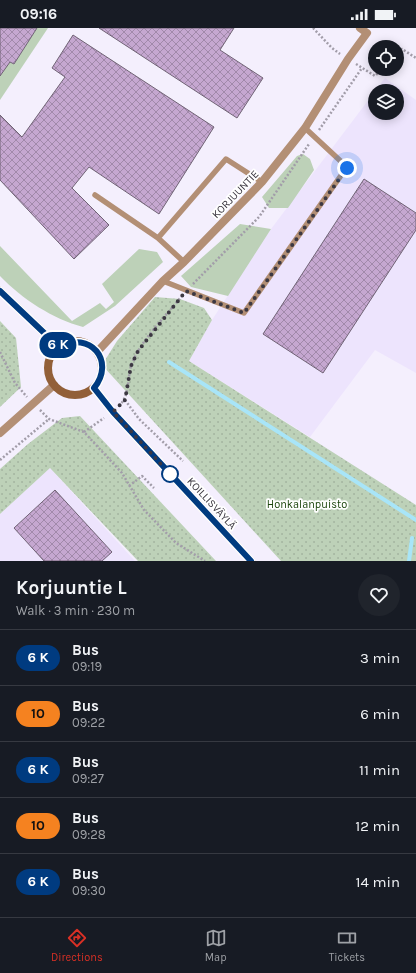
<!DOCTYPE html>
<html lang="en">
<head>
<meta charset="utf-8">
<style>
  :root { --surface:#171b24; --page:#20242c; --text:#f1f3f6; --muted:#9ea1a6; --line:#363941; --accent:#d93025 }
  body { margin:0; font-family:Karla,sans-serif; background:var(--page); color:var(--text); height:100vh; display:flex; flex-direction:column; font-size:15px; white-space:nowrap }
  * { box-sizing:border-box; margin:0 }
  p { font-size:13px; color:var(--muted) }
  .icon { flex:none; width:22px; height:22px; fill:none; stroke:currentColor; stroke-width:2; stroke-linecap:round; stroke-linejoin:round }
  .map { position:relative; height:533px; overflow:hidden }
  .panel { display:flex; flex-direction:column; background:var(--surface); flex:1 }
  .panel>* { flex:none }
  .badge { padding:0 8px; border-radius:13px; font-size:14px; line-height:26px }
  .controls { position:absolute; left:368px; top:12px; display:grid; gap:8px }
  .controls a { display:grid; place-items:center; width:36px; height:36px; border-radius:50%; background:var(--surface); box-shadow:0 2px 10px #0003; font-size:20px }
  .you { position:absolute; width:20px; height:20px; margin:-10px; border:3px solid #fff; border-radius:50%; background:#1a73e8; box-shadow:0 0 0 6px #1a73e833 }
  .map>.badge { position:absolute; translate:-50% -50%; box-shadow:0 0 0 2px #fff }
  .round { display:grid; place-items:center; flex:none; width:42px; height:42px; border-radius:21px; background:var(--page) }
  .headline { display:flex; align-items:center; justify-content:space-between; height:68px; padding:0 16px }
  h1 { font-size:19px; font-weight:700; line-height:30px }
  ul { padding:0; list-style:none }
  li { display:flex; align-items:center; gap:12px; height:56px; padding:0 16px; border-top:1px solid var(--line) }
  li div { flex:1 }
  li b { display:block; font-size:15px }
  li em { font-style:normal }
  li .badge { min-width:44px; font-weight:700; text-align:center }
  .status { display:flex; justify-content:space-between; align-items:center; height:28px; padding:0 20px; background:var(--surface); direction:ltr }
  .status svg { height:11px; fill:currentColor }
  .menu { display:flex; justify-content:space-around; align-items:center; height:56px; border-top:1px solid var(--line); background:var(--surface); font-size:11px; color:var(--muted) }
  .menu a { display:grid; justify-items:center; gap:2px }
  .menu .selected { color:var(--accent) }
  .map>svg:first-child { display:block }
  .built { fill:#ede4fd; fill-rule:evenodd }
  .grass { fill:#bdd1b8 }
  .park { fill:url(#park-dots) }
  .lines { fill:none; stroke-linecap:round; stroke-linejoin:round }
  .stream { stroke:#a8e5f8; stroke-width:4 }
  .building { fill:url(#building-cross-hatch); stroke:#706375 }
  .path { stroke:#a29da9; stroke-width:2.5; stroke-dasharray:2 2; stroke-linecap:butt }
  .service { stroke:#b38f75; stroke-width:5.5 }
  .tertiary { stroke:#b38f75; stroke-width:8 }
  .secondary { stroke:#925f38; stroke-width:8 }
  .line-casing { stroke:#fff; stroke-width:9 }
  .line { stroke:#003b80; stroke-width:6 }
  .walk { stroke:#3c3842; stroke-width:4; stroke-dasharray:0 7.2 }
  .stop-dot { fill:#fff; stroke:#003b80; stroke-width:2 }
  .labels { text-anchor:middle; stroke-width:3.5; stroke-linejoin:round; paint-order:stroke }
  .street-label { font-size:11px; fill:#3c3842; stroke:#fff }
  .park-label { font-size:11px; fill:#1a440b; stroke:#fff }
</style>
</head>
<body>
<div class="status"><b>09:16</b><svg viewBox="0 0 49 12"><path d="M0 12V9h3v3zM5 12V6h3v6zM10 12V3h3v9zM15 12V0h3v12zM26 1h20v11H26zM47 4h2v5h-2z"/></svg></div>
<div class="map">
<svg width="416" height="533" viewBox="0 0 416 533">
  <defs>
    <pattern id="park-dots" width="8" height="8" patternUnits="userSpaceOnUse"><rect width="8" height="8" fill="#bdd1b8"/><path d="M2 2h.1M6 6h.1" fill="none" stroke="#a3b49f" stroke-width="1.8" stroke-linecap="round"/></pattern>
    <pattern id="building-cross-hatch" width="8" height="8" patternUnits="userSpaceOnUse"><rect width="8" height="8" fill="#c5a7d0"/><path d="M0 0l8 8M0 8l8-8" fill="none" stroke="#a189aa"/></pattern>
  </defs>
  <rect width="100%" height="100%" fill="#f4effd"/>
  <path class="built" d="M385 50 416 72V345L375 322 310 409 189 333 212 292 271 201ZM375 63H397V85H375Z
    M50 440 135 533H0V486Z"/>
  <path class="grass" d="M37 0H48L0 72V36L10 34 14 36Z
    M303 126 310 131 314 142 288 180H269L262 169 297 128Z
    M240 196 271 201 228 268 191 259 181 248Z
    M0 218 72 293 100 275 106 281 114 274 102 256 139 221 157 224 163 234 115 278 83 299C53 291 22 271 0 248Z"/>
  <path class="park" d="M155 269 180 271 204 280 212 292 189 333 416 477V533H281L102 337 117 313Z
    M0 293 16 310 21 359 0 379Z
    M80 388 216 533H138L50 440 0 486V441L28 416 62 390Z"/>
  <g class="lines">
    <path class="stream" d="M169 334 416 492
      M409 533 412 510"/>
  </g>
  <path class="building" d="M0 0H37L14 36 10 34 0 48Z
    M99 0H234L220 22 263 50 237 90Z
    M73 7 214 99 159 186 89 139 72 160 109 197 74 231 0 152V87L22 109 65 49 52 40Z
    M364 151 416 185V202L323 345 263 306Z
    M55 462 112 524 102 533H44L14 500Z"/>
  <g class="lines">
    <path class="path" d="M313 0 332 20 340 26
      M397 24 402 21 416 30
      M356 36 375 48 382 41
      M319 102 362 40
      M193 256 259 189 309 116
      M0 324 15 355 27 369
      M125 372 139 391 183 433
      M119 378C130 367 127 352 131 338 139 314 166 288 181 269
      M40 382 49 391 84 404 122 445 144 482 176 515 205 533
      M84 404 104 390
      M0 432 49 391
      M129 458 142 448 154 460"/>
    <path class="service" d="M95 167 158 210
      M184 234 158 210 226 131 262 154
      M163 253 244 285 347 139 305 100"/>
    <path class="tertiary" d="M97 324 163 253 184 234 262 154 305 100 348 31 367 5 360 0
      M0 405 54 357"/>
    <path class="secondary" d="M0 263 59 319
      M48 340a27 27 0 1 1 54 0a27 27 0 1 1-54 0Z
      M94 360 113 384 251 533"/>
  </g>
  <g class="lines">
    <g class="line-casing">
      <path id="line" d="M0 263 59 319C90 302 116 333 94 360L113 384 251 533"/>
    </g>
    <use href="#line" class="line"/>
    <path class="walk" d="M170 446 113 384 125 372 131 338 138 323 186 263 244 285 347 140"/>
  </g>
  <circle class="stop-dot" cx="170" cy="446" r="8"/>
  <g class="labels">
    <g class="street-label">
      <text transform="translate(235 166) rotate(-46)" y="4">KORJUUNTIE</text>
      <text transform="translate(212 475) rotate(47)" y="4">KOILLISVÄYLÄ</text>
    </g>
    <g class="park-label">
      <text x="307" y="480">Honkalanpuisto</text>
    </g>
  </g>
</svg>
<div class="controls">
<a><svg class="icon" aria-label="locate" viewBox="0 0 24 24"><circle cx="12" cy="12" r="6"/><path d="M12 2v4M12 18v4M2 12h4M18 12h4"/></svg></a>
<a><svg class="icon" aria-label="layers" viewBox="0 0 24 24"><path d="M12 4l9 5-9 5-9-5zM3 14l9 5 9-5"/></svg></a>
</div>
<div class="you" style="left:347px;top:140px"></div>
<b class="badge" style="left:58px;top:317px;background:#003b80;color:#fff">6 K</b>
</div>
<section class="panel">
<div class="headline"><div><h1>Korjuuntie L</h1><p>Walk · 3 min · 230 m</p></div><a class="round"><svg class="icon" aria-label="heart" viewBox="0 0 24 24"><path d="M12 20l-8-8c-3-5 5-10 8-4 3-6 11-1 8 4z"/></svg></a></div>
<ul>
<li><span class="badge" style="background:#003b80;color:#fff">6 K</span><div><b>Bus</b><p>09:19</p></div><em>3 min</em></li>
<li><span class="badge" style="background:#f58220;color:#111">10</span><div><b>Bus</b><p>09:22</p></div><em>6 min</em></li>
<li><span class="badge" style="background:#003b80;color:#fff">6 K</span><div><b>Bus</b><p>09:27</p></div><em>11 min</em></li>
<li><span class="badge" style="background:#f58220;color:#111">10</span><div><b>Bus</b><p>09:28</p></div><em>12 min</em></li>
<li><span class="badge" style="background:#003b80;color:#fff">6 K</span><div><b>Bus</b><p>09:30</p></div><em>14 min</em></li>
</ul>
</section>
<nav class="menu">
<a class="selected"><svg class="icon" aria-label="directions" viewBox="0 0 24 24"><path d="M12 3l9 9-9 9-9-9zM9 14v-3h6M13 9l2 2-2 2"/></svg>Directions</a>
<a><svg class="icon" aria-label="map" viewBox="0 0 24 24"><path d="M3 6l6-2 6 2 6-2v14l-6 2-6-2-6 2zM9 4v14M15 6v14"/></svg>Map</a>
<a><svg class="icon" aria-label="tickets" viewBox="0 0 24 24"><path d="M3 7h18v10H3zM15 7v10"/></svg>Tickets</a>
</nav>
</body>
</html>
